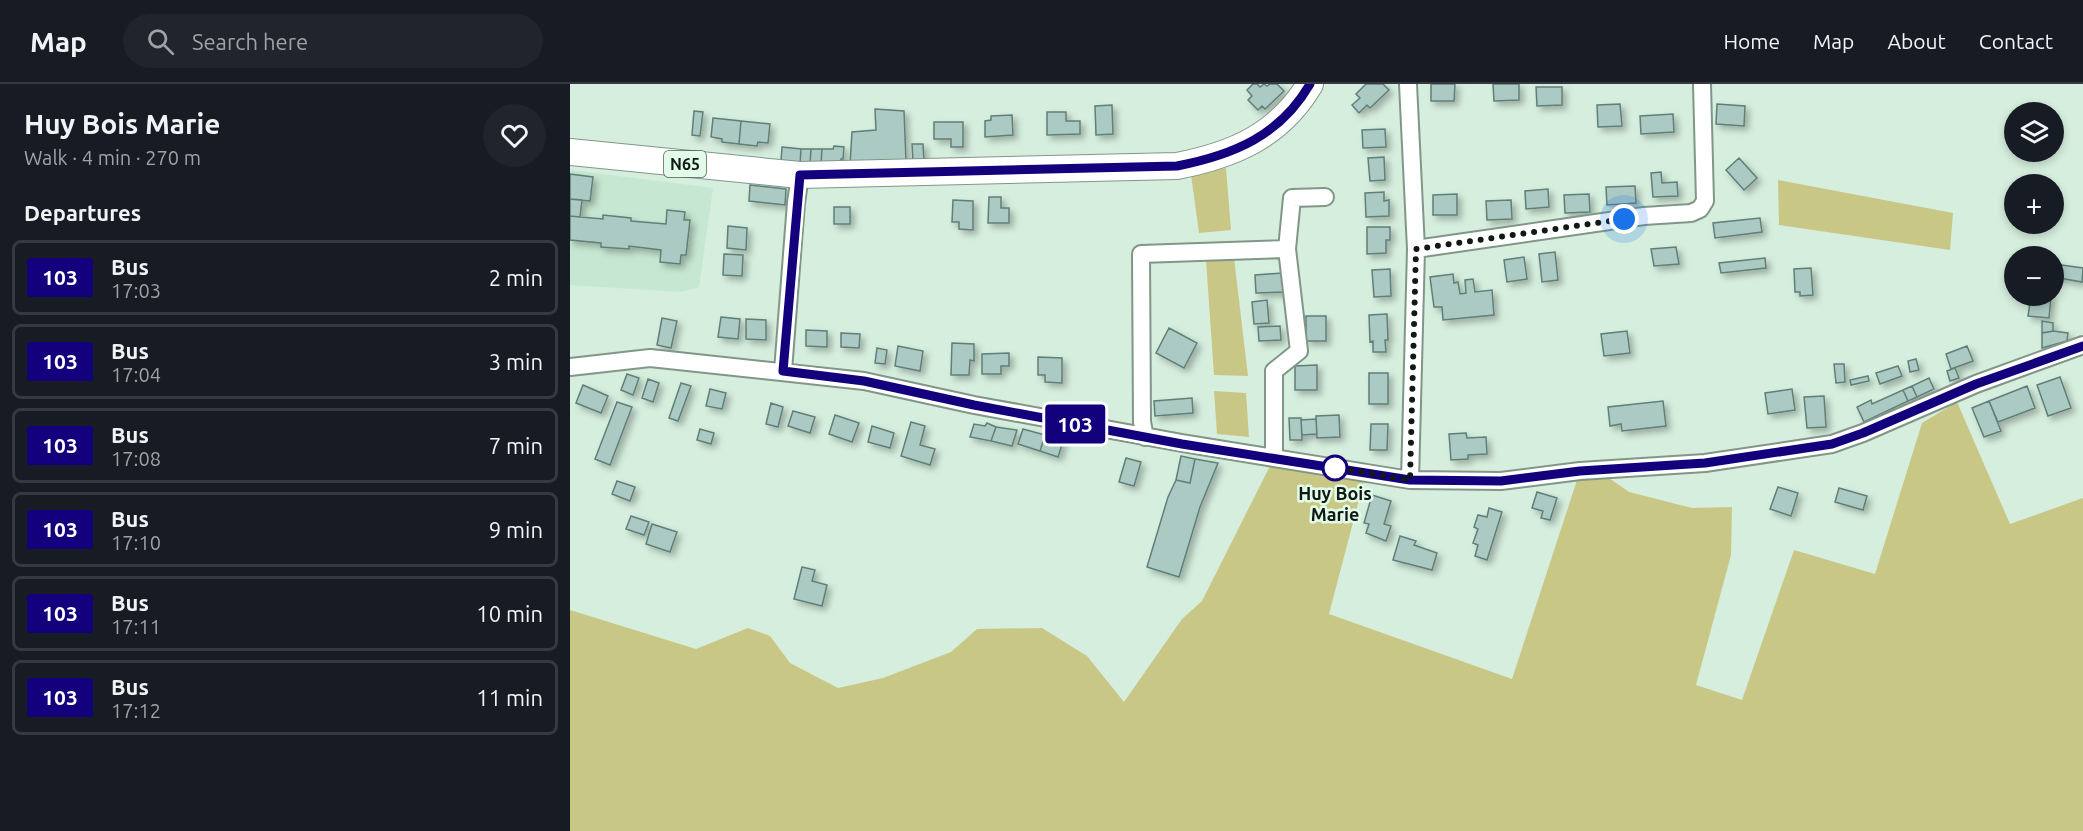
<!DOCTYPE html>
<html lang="en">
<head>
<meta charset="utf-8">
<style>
  :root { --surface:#171b24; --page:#20242c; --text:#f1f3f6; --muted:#9ea1a6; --line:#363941 }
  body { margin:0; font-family:Ubuntu,sans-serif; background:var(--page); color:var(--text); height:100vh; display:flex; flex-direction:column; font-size:22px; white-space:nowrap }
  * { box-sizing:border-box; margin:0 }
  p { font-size:20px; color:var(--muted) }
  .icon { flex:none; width:33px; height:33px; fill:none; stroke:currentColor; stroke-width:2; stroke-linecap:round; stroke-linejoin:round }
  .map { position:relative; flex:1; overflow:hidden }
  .side { display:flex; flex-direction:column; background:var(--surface); width:570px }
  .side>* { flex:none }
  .badge { padding:0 12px; border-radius:4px; font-size:21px; line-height:39px }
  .fabs { position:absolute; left:1434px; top:18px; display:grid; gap:12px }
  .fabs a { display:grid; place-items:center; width:60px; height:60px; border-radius:50%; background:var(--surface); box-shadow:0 3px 9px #0003; font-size:30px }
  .you { position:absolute; width:30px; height:30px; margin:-15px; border:4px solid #fff; border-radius:50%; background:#1a73e8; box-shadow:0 0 0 9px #1a73e833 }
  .map>.badge { position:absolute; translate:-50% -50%; box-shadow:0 0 0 3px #fff }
  h2 { padding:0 24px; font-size:22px; line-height:54px }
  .round { display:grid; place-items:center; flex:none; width:63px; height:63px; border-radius:32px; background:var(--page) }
  .summary { display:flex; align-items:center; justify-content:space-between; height:102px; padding:0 24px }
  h1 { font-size:28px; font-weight:700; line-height:45px }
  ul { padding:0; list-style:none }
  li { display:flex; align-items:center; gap:18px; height:75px; margin:0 12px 9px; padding:0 12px; border:3px solid var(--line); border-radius:9px }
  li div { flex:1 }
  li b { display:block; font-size:22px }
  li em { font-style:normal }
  li .badge { min-width:66px; font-weight:700; text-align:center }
  header { display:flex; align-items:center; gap:36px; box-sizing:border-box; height:84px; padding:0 30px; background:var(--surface); border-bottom:2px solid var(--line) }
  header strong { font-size:28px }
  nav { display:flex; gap:33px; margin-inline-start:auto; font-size:21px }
  .search { width:420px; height:54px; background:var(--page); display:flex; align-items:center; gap:15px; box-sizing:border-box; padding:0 21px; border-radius:33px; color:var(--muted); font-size:22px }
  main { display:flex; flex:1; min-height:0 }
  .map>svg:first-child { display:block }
  .built { fill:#c6e7d1 }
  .green { fill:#c9c786 }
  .building { fill:#aacac3; stroke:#617f79; stroke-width:1.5; filter:url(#shadow) }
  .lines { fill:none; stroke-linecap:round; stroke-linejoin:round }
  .street-casing { stroke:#809788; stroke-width:20 }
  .primary-casing { stroke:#809788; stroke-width:28 }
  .street { stroke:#fff; stroke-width:16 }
  .primary { stroke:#fff; stroke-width:26 }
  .line-casing { stroke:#fff; stroke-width:14 }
  .line { stroke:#13007c; stroke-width:9 }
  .walk { stroke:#101913; stroke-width:6; stroke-dasharray:0 10.8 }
  .stop-dot { fill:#fff; stroke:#13007c; stroke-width:3 }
  .labels { text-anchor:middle; stroke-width:5; stroke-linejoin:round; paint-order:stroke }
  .shield { fill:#e2fcea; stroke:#4f5d54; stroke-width:1.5 }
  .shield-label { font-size:16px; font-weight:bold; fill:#101913 }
  .stop-label { font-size:18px; font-weight:bold; fill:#101913; stroke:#e2fcea }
</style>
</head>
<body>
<header>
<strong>Map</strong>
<div class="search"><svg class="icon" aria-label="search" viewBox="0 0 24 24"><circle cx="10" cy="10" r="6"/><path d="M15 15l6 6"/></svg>Search here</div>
<nav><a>Home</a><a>Map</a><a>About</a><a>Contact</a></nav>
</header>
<main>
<section class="side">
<div class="summary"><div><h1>Huy Bois Marie</h1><p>Walk · 4 min · 270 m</p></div><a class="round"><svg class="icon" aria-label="heart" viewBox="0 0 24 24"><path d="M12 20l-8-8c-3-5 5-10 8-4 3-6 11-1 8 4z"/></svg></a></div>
<h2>Departures</h2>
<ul>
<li><span class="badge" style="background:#13007c;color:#fff">103</span><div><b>Bus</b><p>17:03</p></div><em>2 min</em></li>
<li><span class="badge" style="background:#13007c;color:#fff">103</span><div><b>Bus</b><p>17:04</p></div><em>3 min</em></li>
<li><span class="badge" style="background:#13007c;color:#fff">103</span><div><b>Bus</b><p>17:08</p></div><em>7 min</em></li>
<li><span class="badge" style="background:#13007c;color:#fff">103</span><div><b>Bus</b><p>17:10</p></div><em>9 min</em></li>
<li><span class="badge" style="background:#13007c;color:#fff">103</span><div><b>Bus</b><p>17:11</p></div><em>10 min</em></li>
<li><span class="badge" style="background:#13007c;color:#fff">103</span><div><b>Bus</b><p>17:12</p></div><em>11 min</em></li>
</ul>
</section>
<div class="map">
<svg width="1513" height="747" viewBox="0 0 1513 747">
  <defs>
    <filter id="shadow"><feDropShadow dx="4" dy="4" stdDeviation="3" flood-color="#0004"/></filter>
  </defs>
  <rect width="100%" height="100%" fill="#d5eedd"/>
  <path class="built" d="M0 86 143 104 129 203 111 208 0 201Z"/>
  <path class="green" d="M656 84 661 146 629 149 621 91Z
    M1208 96 1383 129 1380 166 1209 141Z
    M664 174 678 292 644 291 636 176Z
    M644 307 676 309 679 353 647 350Z
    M1387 318 1440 440 1513 414V747H0V526L126 565 178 544 200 552 220 579 268 604 313 594 381 568 407 545 472 544 517 572 554 618 612 535 632 517 704 374 796 389 759 530 942 595 1010 387 1036 392 1059 408 1122 424 1162 423 1161 471 1126 601 1172 616 1224 466 1305 490 1352 339Z"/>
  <path class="building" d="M683 0H687L690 3 694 0 697 2 700 0H707L714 7 695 25 692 22 688 26 678 16 682 12 677 6Z
    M796 0H813L819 6 800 24 797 21 789 29 782 21 790 14 786 10Z
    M861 0H885L884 17H861Z
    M923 0H949V16L924 17Z
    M966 3H992V21L967 22Z
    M1050 20 1052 42 1028 43 1027 21Z
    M1147 20 1175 22 1174 42 1146 40Z
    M542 21 543 50 526 51 525 22Z
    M305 25 334 27 336 77 280 80 282 48 306 46Z
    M124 27 133 28 130 52 122 51Z
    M477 28H496V37H510V50L477 51Z
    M1103 30 1104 48 1071 50 1070 32Z
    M442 31 443 51 415 53V37L421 36V32Z
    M143 34 171 37 169 60 152 58V55L141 53Z
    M171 37 200 40 198 59 188 58 187 62 169 60Z
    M364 38H393V63H381V55H364Z
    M815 45 816 63 793 64 792 46Z
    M342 60H353L354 77H343Z
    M264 62 274 63 273 75H271L270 81 251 80 252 65H263Z
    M212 63 231 65 230 80 211 78Z
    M231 65H241L240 80H230Z
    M241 65H252L251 80H240Z
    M814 73 815 96 800 97 798 74Z
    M1169 74 1187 94 1174 106 1156 86Z
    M1091 88 1092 99 1107 98 1108 112 1083 113 1081 89Z
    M0 90 23 93 20 117 0 115Z
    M180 101 216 105 215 121 179 117Z
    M1065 102 1066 119 1037 121 1036 103Z
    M978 105 979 123 956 125 955 107Z
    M814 108V117L819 116V132L796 133 795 109Z
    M887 110V131H863V111Z
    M1019 110 1020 128 995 129 994 111Z
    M419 113H431V124H439V139H418Z
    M0 115 12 116 10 133 0 132Z
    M383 116 403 117V146L389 145V138H382Z
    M941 116 942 135 917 136 916 117Z
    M264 123H280V140H264Z
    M97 126 115 128 114 136H120L116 171H111L110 180 90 178 91 166 59 162V165L31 163V159L0 156V132L33 135V131L61 134V137L96 140Z
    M1190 134 1192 148 1145 154 1143 139Z
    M158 142 177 144 176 166 157 164Z
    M797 143H820V156H816V169L797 170Z
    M1106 163 1109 180 1084 182 1081 165Z
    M985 168 988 196 972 198 969 170Z
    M154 170 173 171 172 192 153 191Z
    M954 173 957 195 937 198 934 176Z
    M1195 174 1196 184 1151 189 1149 179Z
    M1484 180 1513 184 1512 198 1484 193Z
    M1241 184 1243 211 1230 212V208H1225L1224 185Z
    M820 185 821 212 804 213 802 186Z
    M712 189 714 208 686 209 685 191Z
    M883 190 884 199 888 198 890 210 896 209 895 196 903 195 905 208 922 206 924 231 873 236 872 223H864L860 193Z
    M1461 212H1481L1479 234 1458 232Z
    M697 216 699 239 684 240 682 218Z
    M817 230 818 256H815L816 268H803V257L800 258 799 231Z
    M736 232H756V257H736Z
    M151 233 170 235 168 255 148 253Z
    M92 234 107 237 101 264 87 261Z
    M176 235 196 236V256L176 255Z
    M1472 237 1483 239V247L1472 249Z
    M710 242 711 256 689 257 688 243Z
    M599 244 627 259 614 284 586 269Z
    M236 246 257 247V263L236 262Z
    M1057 247 1060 269 1034 272 1031 250Z
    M1483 247 1498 249 1497 257 1472 264V249Z
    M271 249 290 250 289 264 271 263Z
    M382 259 404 260V277L400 276 399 291H381Z
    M328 262 353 267 350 287 325 282Z
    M1397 262 1403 277 1381 285 1376 270Z
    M307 264 317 266 315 280 305 279Z
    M439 269V282H431V290H412V270Z
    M468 273 492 274V299L475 298V291H468Z
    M1346 275 1349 286 1340 288 1338 277Z
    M1264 280H1274L1275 298 1266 299Z
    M747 281V306H725V282Z
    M1328 282 1332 292 1310 300 1306 289Z
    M1385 284 1389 294 1380 297 1377 287Z
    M799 289H818V320H799Z
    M57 290 69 294 63 311 51 306Z
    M1298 292 1299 297 1281 301 1280 296Z
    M1490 293 1501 324 1478 332 1467 301Z
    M1359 294 1364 305 1347 313 1342 302Z
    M78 295 89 299 83 318 72 314Z
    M111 299 121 302 108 337 99 334Z
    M13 301 38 312 31 329 6 319Z
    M1342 302 1347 313 1338 317 1333 306Z
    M1457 302 1465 324 1428 338 1419 317Z
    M140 305 156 309 152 325 136 322Z
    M1222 305 1225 326 1198 330 1195 309Z
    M1333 306 1338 317 1294 338 1287 323 1301 316 1302 320Z
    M1254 312 1256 343 1237 344 1234 313Z
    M622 314 623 329 585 332 584 317Z
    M1093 317 1096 342 1052 347 1051 340 1040 342 1038 323Z
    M1419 317 1431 347 1414 353 1402 324Z
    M47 318 62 323 40 381 25 375Z
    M201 319 213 323 208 343 196 340Z
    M223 327 245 333 240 349 218 342Z
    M265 331 289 339 282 358 259 350Z
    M769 331 770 353 747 354 746 332Z
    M719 334H731L732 356H720Z
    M746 335 747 350 732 351 731 336Z
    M341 338 355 342 350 361 365 365 360 381 331 372Z
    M417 339 426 343 421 357 400 353 404 340 415 342Z
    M801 340H818L817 366H800Z
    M302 342 324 349 320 364 298 358Z
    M426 343 447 346 442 362 421 357Z
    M130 345 144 349 141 360 127 356Z
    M453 345 475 351 470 367 448 360Z
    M896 349 897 354 916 353 917 370 898 371V375L881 376 879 350Z
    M475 351 483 354 484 351 494 354 488 373 470 367Z
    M611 372 625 375 620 399 606 396Z
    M556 374 571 378 564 402 549 398Z
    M625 375 648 379 630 423 609 493 577 483 598 413 606 396 620 399Z
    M47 397 65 403 60 417 42 410Z
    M1208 403 1228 409 1221 432 1200 425Z
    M1269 404 1297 412 1293 426 1265 418Z
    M967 408 987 414 980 436 971 434 973 427 962 424Z
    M802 411 821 417 814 440 821 442 816 457 796 449 799 440 794 439Z
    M919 424 932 428 917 476 905 472 908 461 903 459 908 445 904 443 908 431 917 433Z
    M61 432 79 438 74 451 56 445Z
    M82 440 107 448 100 468 76 460Z
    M830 452 846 457 844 461 867 469 862 486 823 476Z
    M232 483 245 486 242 497 257 501 252 522 224 515Z"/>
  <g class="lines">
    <g class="street-casing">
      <path id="street" d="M838 0 846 165 840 396
        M717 165 722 114 755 113
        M846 165 1074 132 1121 129 1130 125 1135 117 1132 0
        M0 283 80 274 294 297 404 321 612 359 840 396 931 397 1010 387 1135 379 1262 360 1293 349 1406 300 1513 261
        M213 287 226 119 230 91
        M575 353 572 338 571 170 717 165 729 267 704 287V374"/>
    </g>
    <g class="primary-casing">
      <path id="primary" d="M0 68 230 91 607 82C663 71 709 52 740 0"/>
    </g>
    <use href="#street" class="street"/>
    <use href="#primary" class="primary"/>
  </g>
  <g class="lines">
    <g class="line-casing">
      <path id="line" d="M740 0C710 52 663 71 607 82L230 91 213 287 294 297 404 321 612 360 840 396 931 397 1010 387 1135 379 1262 360 1293 349 1406 300 1513 262"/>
    </g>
    <use href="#line" class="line"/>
    <path class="walk" d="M765 384 757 382 840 396 846 165 1054 135"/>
  </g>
  <circle class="stop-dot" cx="765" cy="384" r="12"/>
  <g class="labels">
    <rect class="shield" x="94" y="67" width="42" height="26" rx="4.5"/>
    <g class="shield-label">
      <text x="115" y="86">N65</text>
    </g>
    <g class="stop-label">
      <text x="765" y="416">Huy Bois<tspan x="765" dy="21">Marie</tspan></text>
    </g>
  </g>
</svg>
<div class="fabs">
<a><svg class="icon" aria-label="layers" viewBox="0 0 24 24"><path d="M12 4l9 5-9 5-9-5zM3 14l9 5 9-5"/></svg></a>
<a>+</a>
<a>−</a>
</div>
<div class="you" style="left:1054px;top:135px"></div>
<b class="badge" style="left:505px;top:340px;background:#13007c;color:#fff">103</b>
</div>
</main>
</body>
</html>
